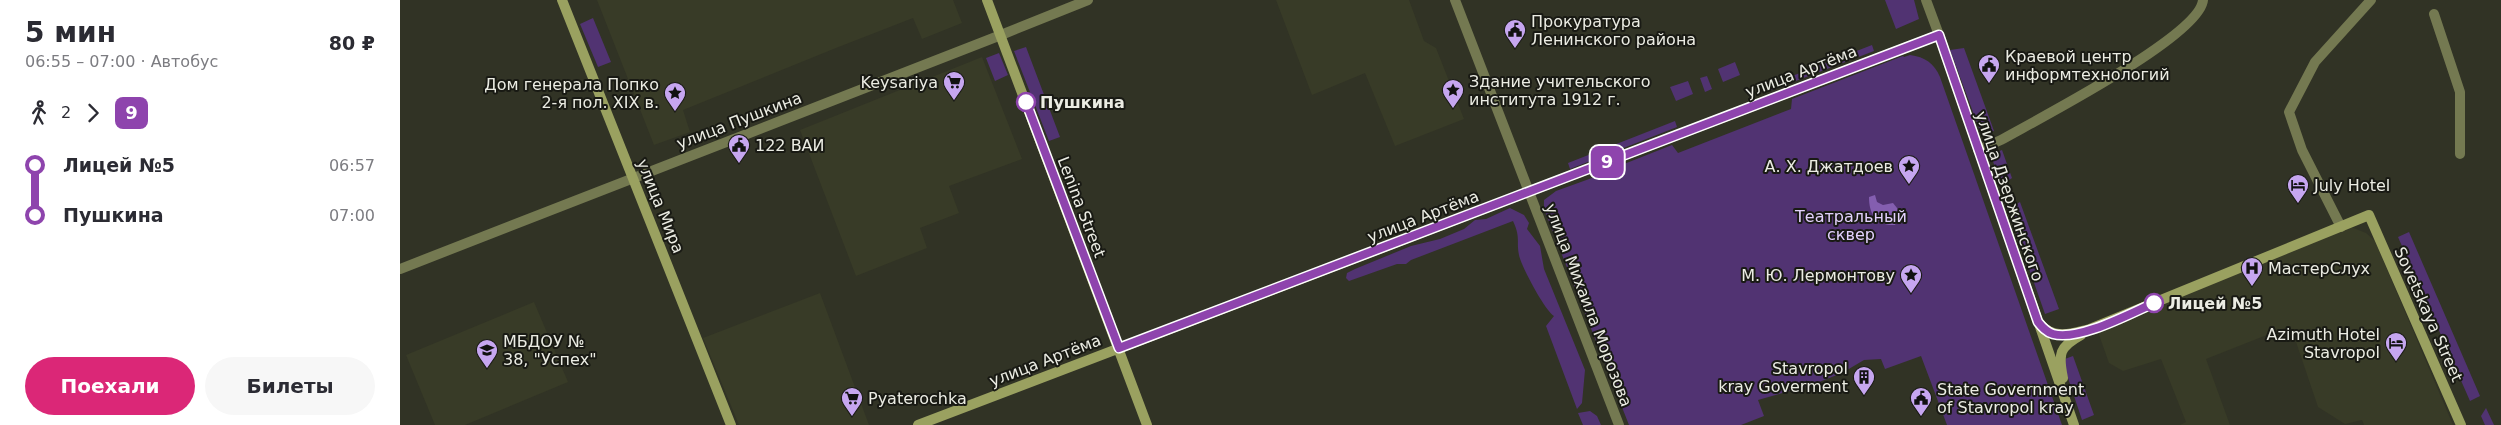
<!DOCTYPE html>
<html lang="ru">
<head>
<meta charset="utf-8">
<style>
  :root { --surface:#fff; --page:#f7f7f7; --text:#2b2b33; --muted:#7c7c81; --accent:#db2777 }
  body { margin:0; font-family:"DejaVu Sans",sans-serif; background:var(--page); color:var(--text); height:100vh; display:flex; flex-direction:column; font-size:19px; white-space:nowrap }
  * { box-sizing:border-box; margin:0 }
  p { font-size:16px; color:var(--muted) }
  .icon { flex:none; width:28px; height:28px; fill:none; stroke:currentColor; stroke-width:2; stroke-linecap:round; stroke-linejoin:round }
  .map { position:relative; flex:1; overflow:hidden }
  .panel { display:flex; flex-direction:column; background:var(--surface); width:400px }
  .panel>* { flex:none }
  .badge { padding:0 10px; border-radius:8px; font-size:18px; line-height:32px }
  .map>.badge { position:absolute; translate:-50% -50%; box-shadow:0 0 0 2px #fff }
  .legs { display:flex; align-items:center; gap:8px; height:55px; padding:0 25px; font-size:16px }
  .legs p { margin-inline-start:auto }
  .summary { display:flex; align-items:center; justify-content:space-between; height:85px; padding:0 25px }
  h1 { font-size:28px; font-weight:800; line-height:38px }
  .button { display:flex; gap:10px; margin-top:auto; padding:10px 25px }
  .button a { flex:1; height:58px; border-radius:30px; background:var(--accent); color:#fff; font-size:20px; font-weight:800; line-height:58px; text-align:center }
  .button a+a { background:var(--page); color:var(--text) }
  ul { padding:0 25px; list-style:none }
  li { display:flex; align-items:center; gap:18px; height:50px; font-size:19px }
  li i { display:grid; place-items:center; width:8px; height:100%; margin:0 6px; background:currentColor }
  li i::after { content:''; width:12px; height:12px; margin:-6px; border:4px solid; border-radius:50%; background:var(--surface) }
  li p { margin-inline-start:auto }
  li:first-child i { background:linear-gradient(#0000 50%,currentColor 0) }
  li:last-child i { background:linear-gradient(currentColor 50%,#0000 0) }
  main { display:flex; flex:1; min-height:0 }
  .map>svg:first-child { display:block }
  .built { fill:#383b27 }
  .green { fill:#513372 }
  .water { fill:#845eb0 }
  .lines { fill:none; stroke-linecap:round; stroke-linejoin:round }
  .minor { stroke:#747951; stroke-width:10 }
  .tertiary { stroke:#747951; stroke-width:10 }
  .secondary { stroke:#9aa160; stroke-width:10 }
  .line-1-casing { stroke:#fff; stroke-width:11 }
  .line-1 { stroke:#8e44ad; stroke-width:8 }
  .stop-1-dot { fill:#fff; stroke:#8e44ad; stroke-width:2.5 }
  .labels { text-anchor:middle; stroke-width:4; stroke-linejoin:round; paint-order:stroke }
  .poi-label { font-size:16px; fill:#ebece3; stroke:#191a14; text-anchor:start }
  .street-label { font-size:16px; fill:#ebece3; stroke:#191a14 }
  .stop-label { font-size:16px; font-weight:bold; fill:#ebece3; stroke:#191a14; text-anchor:start }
  .park-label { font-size:16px; fill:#e3d1fd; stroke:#191a14 }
</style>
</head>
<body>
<main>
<section class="panel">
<div class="summary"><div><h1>5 мин</h1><p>06:55 – 07:00 · Автобус</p></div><b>80 ₽</b></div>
<div class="legs"><svg class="icon" aria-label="walk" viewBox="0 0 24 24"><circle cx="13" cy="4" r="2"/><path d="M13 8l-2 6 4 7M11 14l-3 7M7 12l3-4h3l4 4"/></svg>2<svg class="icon" aria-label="forward" viewBox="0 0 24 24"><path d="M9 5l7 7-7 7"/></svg><b class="badge" style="background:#8e44ad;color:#fff">9</b></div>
<ul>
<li><i style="color:#8e44ad"></i><b>Лицей №5</b><p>06:57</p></li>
<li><i style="color:#8e44ad"></i><b>Пушкина</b><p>07:00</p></li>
</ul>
<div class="button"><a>Поехали</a><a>Билеты</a></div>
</section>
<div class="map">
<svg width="2101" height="425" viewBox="0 0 2101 425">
  <rect width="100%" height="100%" fill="#313325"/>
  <path class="built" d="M197 0H553L562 23 522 39 513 18 436 48 283 110 290 132 254 145Z
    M876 0H1009L1024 41 1036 48 1064 119 995 146 965 73 912 95Z
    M582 57 622 159 549 186 559 213 520 228 527 248 456 276 400 130Z
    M1951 227 1966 233 1975 241 2053 425H1964L1962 420 1945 424 1918 407 1893 333 1887 327 1806 359 1830 425H1780L1786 422 1761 359 1723 371 1709 363 1697 329Z
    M420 293 469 425H339L303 338Z
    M134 302 168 382 65 425H35L6 355Z"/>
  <path class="green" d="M1485 0H1514L1519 19 1496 29Z
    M193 18 211 62 198 67 180 24Z
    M1472 45 1474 51 1364 93 1359 89Z
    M626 47 660 137 649 141 614 51Z
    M1564 48 1594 131 1585 133 1580 131 1550 50Z
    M599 53 608 75 595 81 586 58Z
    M1510 55C1525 57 1534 63 1540 77L1662 425H1547L1521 356 1485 369 1481 359 1464 360 1442 373 1414 384 1358 400 1364 416 1341 425H1229L1144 209V200L1156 191 1214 170 1219 166 1272 145 1278 153 1391 109 1392 99 1503 56 1504 57Z
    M1335 62 1340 75 1323 82 1318 69Z
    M1307 76 1312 89 1305 92 1300 78Z
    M1288 81 1293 94 1276 101 1270 87Z
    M1275 121 1277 127 1170 169 1168 163Z
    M1602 150 1612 178 1602 185 1592 159 1595 153Z
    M1620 202 1659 309 1645 314 1608 209Z
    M1110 208 1124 215 1129 223 1127 229 1140 246 1144 269 1185 370 1182 403 1177 409 1146 326 1154 316C1145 311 1121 266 1119 255 1116 241 1121 238 1113 221L1011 260 1006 264H997L949 281 946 278 947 273 955 269 1011 246 1040 239 1064 229 1075 220 1086 219Z
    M2009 232 2080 396 2070 401 1998 237Z
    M1673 356 1694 415 1682 420 1662 360Z
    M2086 408 2094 425H2085L2081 416Z
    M1190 411 1197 416 1201 425H1183L1178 413Z"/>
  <path class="water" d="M1475 195 1477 202 1483 205 1493 203 1501 213 1495 225C1476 226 1469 214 1469 197Z"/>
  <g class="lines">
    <path class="minor" d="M1055 0 1219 425
      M2034 14 2060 92V154
      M601 35 688 0
      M1941 227 1902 150 1889 112 1915 62 1971 0"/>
    <path class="tertiary" d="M1526 0 1539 35
      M1578 150 1601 140C1636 120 1800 36 1803 0
      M0 269 601 35"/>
    <path class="secondary" d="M162 0 331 425
      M587 0 747 425
      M1639 323C1653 340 1671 334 1690 329L1969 215 2061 425
      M1663 378C1658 354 1659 347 1681 335
      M518 425 1539 35 1674 425"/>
  </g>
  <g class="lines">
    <g class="line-1-casing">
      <path id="line-1" d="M626 102 719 348 1539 35 1638 322C1642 327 1646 332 1653 334 1679 341 1729 314 1754 303"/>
    </g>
    <use href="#line-1" class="line-1"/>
  </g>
  <defs>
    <g id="civic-pin" transform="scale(1.125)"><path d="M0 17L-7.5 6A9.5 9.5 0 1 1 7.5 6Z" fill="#c6a6f0" stroke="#191a14"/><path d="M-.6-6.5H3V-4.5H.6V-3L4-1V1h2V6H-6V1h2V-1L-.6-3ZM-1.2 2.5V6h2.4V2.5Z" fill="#111"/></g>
    <g id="supermarket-pin" transform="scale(1.125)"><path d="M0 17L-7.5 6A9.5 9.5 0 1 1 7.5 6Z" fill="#c6a6f0" stroke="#191a14"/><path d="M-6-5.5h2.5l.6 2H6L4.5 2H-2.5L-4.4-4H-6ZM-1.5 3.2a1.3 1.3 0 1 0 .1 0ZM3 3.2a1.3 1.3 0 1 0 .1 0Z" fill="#111"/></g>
    <g id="sight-pin" transform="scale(1.125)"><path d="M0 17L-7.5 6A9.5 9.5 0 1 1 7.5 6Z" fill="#c6a6f0" stroke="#191a14"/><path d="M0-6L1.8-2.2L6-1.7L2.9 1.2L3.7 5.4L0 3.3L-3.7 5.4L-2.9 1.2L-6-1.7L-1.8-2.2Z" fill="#111"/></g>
    <g id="hotel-pin" transform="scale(1.125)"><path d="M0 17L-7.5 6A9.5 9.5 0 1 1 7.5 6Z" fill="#c6a6f0" stroke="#191a14"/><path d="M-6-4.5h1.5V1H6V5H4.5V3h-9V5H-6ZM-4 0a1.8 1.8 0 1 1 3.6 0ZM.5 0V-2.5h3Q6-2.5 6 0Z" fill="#111"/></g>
    <g id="hospital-pin" transform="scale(1.125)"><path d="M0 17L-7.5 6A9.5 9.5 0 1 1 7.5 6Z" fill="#c6a6f0" stroke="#191a14"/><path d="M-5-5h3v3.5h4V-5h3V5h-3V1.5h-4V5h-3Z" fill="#111"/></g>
    <g id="school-pin" transform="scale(1.125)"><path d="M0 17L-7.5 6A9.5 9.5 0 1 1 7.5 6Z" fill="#c6a6f0" stroke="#191a14"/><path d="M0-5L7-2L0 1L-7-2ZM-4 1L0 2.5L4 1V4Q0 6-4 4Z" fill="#111"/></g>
    <g id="building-pin" transform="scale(1.125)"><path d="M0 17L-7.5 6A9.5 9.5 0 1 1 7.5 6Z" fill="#c6a6f0" stroke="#191a14"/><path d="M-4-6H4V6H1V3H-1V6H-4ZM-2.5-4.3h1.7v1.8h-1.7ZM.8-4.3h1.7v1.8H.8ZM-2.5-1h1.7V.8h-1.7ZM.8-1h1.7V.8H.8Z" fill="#111"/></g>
  </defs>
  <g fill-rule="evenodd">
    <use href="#civic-pin" x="1115" y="30"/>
    <use href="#civic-pin" x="1589" y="65"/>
    <use href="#supermarket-pin" x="554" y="82"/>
    <use href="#sight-pin" x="1053" y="90"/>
    <use href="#sight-pin" x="275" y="93"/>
    <use href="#civic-pin" x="339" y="145"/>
    <use href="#sight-pin" x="1509" y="166"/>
    <use href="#hotel-pin" x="1898" y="185"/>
    <use href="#hospital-pin" x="1852" y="268"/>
    <use href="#sight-pin" x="1511" y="275"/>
    <use href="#hotel-pin" x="1996" y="343"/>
    <use href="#school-pin" x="87" y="350"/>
    <use href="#building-pin" x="1464" y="377"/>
    <use href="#supermarket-pin" x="452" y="398"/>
    <use href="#civic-pin" x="1521" y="398"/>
  </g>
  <g class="stop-1-dot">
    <circle cx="626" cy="102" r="9"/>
    <circle cx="1754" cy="303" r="9"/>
  </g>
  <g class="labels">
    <g class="poi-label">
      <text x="1131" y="27">Прокуратура<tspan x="1131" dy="18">Ленинского района</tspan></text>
      <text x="1605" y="62">Краевой центр<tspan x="1605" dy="18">информтехнологий</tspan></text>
      <text x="1069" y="87">Здание учительского<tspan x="1069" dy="18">института 1912 г.</tspan></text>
      <text x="538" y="88" text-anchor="end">Keysariya</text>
      <text x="259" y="90" text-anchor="end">Дом генерала Попко<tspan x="259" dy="18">2-я пол. XIX в.</tspan></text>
      <text x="355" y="151">122 ВАИ</text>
      <text x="1493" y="172" text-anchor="end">А. Х. Джатдоев</text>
      <text x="1914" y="191">July Hotel</text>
      <text x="1868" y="274">МастерСлух</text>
      <text x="1495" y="281" text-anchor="end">М. Ю. Лермонтову</text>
      <text x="1980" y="340" text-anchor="end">Azimuth Hotel<tspan x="1980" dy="18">Stavropol</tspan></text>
      <text x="103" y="347">МБДОУ №<tspan x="103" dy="18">38, "Успех"</tspan></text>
      <text x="1448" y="374" text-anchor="end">Stavropol<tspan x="1448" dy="18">kray Goverment</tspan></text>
      <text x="1537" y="395">State Government<tspan x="1537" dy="18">of Stavropol kray</tspan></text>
      <text x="468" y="404">Pyaterochka</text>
    </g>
    <g class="street-label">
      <text transform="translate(1401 71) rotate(-21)" y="6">улица Артёма</text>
      <text transform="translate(339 120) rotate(-21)" y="6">улица Пушкина</text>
      <text transform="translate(1610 196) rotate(71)" y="6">улица Дзержинского</text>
      <text transform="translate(261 206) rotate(68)" y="6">улица Мира</text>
      <text transform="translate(682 207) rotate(69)" y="6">Lenina Street</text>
      <text transform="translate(1023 216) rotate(-21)" y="6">улица Артёма</text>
      <text transform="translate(1189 305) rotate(69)" y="6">улица Михаила Морозова</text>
      <text transform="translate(2029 314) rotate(66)" y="6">Sovetskaya Street</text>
      <text transform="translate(645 360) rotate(-21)" y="6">улица Артёма</text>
    </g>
    <g class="stop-label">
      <text x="640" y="108">Пушкина</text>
      <text x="1768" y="309">Лицей №5</text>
    </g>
    <g class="park-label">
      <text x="1451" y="222">Театральный<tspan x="1451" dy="18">сквер</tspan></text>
    </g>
  </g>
</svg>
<b class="badge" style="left:1207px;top:162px;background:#8e44ad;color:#fff">9</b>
</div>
</main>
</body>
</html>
